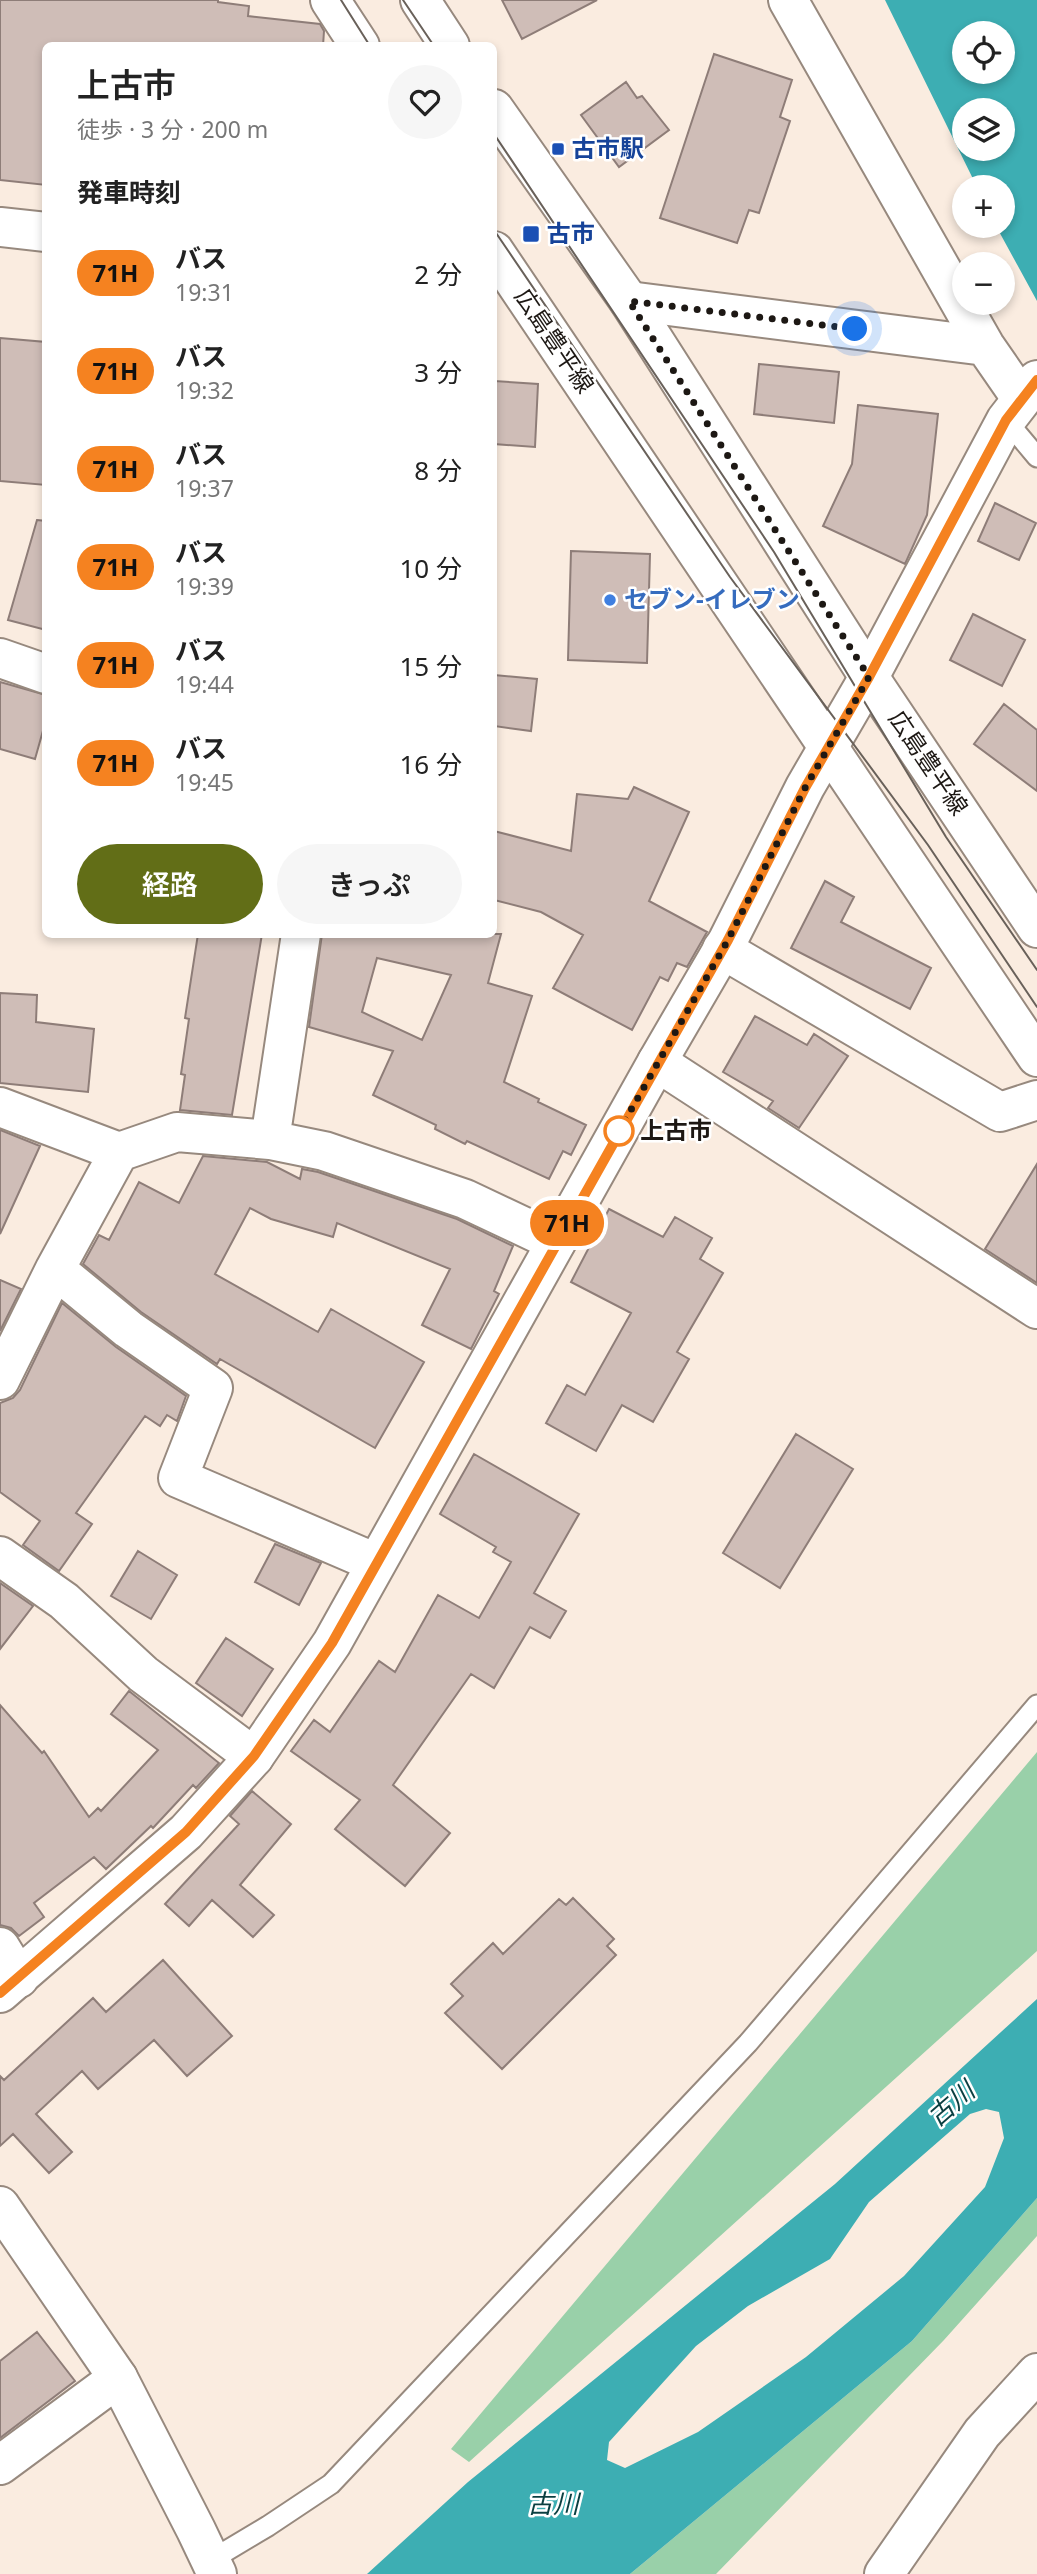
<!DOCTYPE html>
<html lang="ja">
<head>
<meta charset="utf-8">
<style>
  :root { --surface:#fff; --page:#f6f6f6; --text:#222; --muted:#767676; --accent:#626e17 }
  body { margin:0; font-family:"Noto Sans","Noto Sans JP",sans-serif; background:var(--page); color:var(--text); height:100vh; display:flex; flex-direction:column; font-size:26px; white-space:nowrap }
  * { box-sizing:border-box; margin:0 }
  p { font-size:23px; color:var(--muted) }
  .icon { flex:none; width:38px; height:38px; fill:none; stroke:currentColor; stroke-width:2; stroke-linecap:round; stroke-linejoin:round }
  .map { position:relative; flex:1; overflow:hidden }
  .panel { position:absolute; left:42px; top:42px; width:455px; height:896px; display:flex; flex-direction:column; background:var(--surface); border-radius:10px; box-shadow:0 4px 10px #0003 }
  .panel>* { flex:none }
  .badge { padding:0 14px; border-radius:23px; font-size:24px; line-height:46px }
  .buttons { position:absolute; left:952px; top:21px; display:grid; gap:14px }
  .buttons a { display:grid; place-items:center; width:63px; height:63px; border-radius:50%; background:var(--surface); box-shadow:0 4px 10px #0003; font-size:35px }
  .you { position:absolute; width:35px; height:35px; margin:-18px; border:5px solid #fff; border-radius:50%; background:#1a73e8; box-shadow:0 0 0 10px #1a73e833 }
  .map>.badge { position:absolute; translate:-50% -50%; box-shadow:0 0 0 4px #fff }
  h2 { padding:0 35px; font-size:26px; line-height:63px }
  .round { display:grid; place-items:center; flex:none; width:74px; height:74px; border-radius:37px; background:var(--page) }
  .overview { display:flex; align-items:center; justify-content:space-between; height:119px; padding:0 35px }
  h1 { font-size:33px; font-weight:600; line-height:52px }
  .action { display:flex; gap:14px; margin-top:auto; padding:14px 35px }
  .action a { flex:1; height:80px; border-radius:42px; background:var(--accent); color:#fff; font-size:28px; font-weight:600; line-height:80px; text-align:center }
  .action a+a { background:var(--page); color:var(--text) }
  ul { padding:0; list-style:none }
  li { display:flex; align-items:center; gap:21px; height:98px; padding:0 35px }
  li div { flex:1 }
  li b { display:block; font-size:26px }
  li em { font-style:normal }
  li .badge { min-width:77px; font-weight:700; text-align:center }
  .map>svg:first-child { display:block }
  .green { fill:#99d0a9 }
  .water { fill:#3daeb3; fill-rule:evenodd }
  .building { fill:#cfbdb7; stroke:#8e7d78; stroke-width:2; fill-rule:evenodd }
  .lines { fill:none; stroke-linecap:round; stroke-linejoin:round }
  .lane-casing { stroke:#97897e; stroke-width:23 }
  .street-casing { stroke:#97897e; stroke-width:42 }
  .secondary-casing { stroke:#97897e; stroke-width:42 }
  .primary-casing { stroke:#97897e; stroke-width:42 }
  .lane { stroke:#fff; stroke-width:19 }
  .street { stroke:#fff; stroke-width:38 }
  .secondary { stroke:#fff; stroke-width:38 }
  .primary { stroke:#fff; stroke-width:38 }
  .tram { stroke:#69615a; stroke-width:2 }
  .line-casing { stroke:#fff; stroke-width:16 }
  .line { stroke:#f58220; stroke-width:10 }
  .walk { stroke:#1d1814; stroke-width:7; stroke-dasharray:0 12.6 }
  .transit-dot { fill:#1a4fb4; stroke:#fff; stroke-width:2.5 }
  .shop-dot { fill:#3f7fe0; stroke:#fff; stroke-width:2.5 }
  .stop-dot { fill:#fff; stroke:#f58220; stroke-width:3.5 }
  .labels { text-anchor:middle; stroke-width:5; stroke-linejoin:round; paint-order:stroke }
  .transit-label { font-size:24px; font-weight:bold; fill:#164399; stroke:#fff; text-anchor:start }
  .street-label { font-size:24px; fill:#1d1814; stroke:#fff }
  .shop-label { font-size:24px; font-weight:bold; fill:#366cbe; stroke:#fff; text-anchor:start }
  .stop-label { font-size:24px; font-weight:bold; fill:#1d1814; stroke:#fff; text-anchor:start }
  .water-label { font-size:26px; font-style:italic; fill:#0a3f41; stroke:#fff }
</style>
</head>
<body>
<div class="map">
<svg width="1037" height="2574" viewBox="0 0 1037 2574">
  <rect width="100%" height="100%" fill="#faece0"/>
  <path class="green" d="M1037 1752V1951L469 2462 451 2449Z
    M1037 2198V2236L944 2340 716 2574H630L912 2341Z"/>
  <path class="water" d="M885 0H1037V301L996 226H1003V187H977ZM964 33H1003V72H964ZM964 110H1003V149H964Z
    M1037 1999V2198L912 2341 630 2574H367L468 2482 835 2184ZM986 2109 999 2112 1004 2138 985 2187 904 2276 806 2357 698 2432 625 2468 607 2460 609 2442 696 2346 748 2306 830 2259 869 2202 970 2114Z"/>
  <path class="building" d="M0 0H218V2L249 6 248 16 320 24 324 31 323 46H46V185L0 180Z
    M502 0H597L522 39Z
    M714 54 792 80 780 117 790 121 759 213 749 210 737 243 660 218Z
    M626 82 637 98 642 96 669 130 619 167 581 115Z
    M0 338 46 342V485L0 481Z
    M759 364 839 372 834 423 754 414Z
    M494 381 538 384 535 447 494 444Z
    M858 405 938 414 927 515 905 564 823 526 852 464Z
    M995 503 1036 523 1019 560 978 541Z
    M37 520 46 521V630L8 620Z
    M571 551 650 554 647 663 568 660Z
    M973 614 1025 640 1002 686 950 660Z
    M494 675 537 679 531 731 494 726Z
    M0 682 46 695V720L35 759 0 749Z
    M1004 704 1037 730V791L974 744Z
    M634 787 689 812 649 901 707 932 687 967 677 963 668 981 660 977 632 1030 553 988 583 935 541 912 494 900V831L571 851 577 794 628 799Z
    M825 881 854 897 841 922 931 968 910 1009 791 948Z
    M198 934H262L232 1115 180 1110 185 1075 181 1074 189 1019 185 1018Z
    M322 934H501L488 983 532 996 504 1082 539 1099 538 1102 586 1125 571 1155 563 1151 549 1179 467 1141 465 1144 435 1129 436 1125 373 1095 393 1051 309 1027ZM377 958 451 975 422 1040 362 1012Z
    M0 993 37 995 36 1022 94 1029 88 1092 0 1083Z
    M755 1016 807 1045 814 1034 848 1056 799 1128 768 1108 773 1101 723 1072Z
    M0 1130 40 1146 0 1234Z
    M203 1156 267 1162 300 1179 302 1169 318 1172 457 1219 513 1246 494 1291 499 1294 471 1349 422 1325 450 1269 337 1223 333 1237 271 1219 250 1208 215 1274 318 1332 331 1309 424 1362 375 1448 220 1359 217 1364 141 1312 83 1264 99 1235 109 1240 139 1182 179 1203Z
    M1037 1164V1283L985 1249Z
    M609 1209 663 1237 675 1217 712 1238 700 1259 723 1273 677 1352 689 1359 653 1422 622 1405 596 1451 546 1423 567 1385 585 1395 631 1313 571 1282Z
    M0 1280 21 1289 0 1331Z
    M62 1303 116 1347 186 1396 177 1421 167 1415 160 1426 145 1416 76 1513 92 1524 59 1571 23 1545 40 1521 0 1492V1403L13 1398 20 1390Z
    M796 1434 853 1469 780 1588 723 1553Z
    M474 1454 579 1514 534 1593 566 1611 550 1638 530 1627 494 1688 471 1674 393 1785 450 1833 405 1886 335 1829 360 1800 291 1751 314 1720 330 1732 379 1661 395 1672 438 1595 479 1618 511 1562 493 1552 496 1547 440 1514Z
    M275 1544 321 1563 299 1605 255 1582Z
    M138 1551 177 1575 151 1619 111 1596Z
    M0 1583 33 1606 0 1649Z
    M226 1638 273 1669 242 1716 196 1683Z
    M129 1691 219 1763 196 1788 193 1785 153 1828 151 1826 106 1869 94 1857 34 1903 44 1917 19 1936 11 1928 0 1925V1705L42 1753 44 1751 89 1817 98 1808 101 1811 158 1750 111 1714Z
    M252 1791 291 1824 240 1885 274 1915 253 1937 212 1900 189 1926 165 1904 239 1824 230 1816Z
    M573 1898 614 1939 607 1946 616 1955 502 2069 445 2013 463 1996 451 1984 493 1943 503 1954 559 1899 566 1905Z
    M163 1960 232 2036 187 2076 154 2040 98 2089 82 2071 36 2114 72 2152 49 2173 13 2134 0 2146V2076L4 2080 93 1998 106 2012Z
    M37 2332 75 2381 0 2438V2361Z"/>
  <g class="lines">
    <g class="lane-casing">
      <path id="lane" d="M1006 420 1037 457
        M208 2564 211 2560 268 2526 331 2484 748 2043 1037 1705"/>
    </g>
    <g class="street-casing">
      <path id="street" d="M788 0 985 346 1021 398
        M0 227 46 232
        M629 301 985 346
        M0 658 46 674
        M722 949 1000 1112 1037 1100
        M657 1062 1037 1309
        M0 1107 119 1152
        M270 1140 301 934
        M55 1269 128 1329 213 1388 178 1478 376 1563
        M0 1380 55 1269 119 1152 177 1132 270 1140 324 1151 465 1199 556 1242
        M0 1556 64 1601 143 1674 254 1757
        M0 1947 19 1978
        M0 2465 118 2378
        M884 2574 982 2433 1037 2373"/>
    </g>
    <g class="secondary-casing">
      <path id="secondary" d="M0 1993 186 1832 254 1757 332 1643 657 1062 728 940 805 787 869 677 1006 420 1037 380
        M0 2206 118 2378 196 2530 217 2574"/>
    </g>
    <g class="primary-casing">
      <path id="primary" d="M330 0 360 46
        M420 0 450 46
        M494 109 629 301 869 677 1037 928
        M494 251 1037 1057"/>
    </g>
    <use href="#lane" class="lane"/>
    <use href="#street" class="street"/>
    <use href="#secondary" class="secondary"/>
    <use href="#primary" class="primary"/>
    <path class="tram" d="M341 0 370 46
      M403 0 434 46
      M494 134 774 552 946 837 1037 970
      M494 230 730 577 928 845 1037 1007"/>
  </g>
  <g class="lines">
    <g class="line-casing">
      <path id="line" d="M0 1993 186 1832 254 1756 332 1643 728 940 805 788 869 677 1006 420 1037 380"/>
    </g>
    <use href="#line" class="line"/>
    <path class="walk" d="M619 1131 728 940 805 788 869 677 629 301 855 329"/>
  </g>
  <g class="transit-dot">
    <rect x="551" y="142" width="14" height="14" rx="3.5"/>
    <rect x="522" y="225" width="18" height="18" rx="3.5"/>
  </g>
  <circle class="shop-dot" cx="610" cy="600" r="7"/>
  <circle class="stop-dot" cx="619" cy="1131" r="14"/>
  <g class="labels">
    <g class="transit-label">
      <text x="572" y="157">古市駅</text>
      <text x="547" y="242">古市</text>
    </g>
    <g class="street-label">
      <text transform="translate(554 341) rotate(56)" y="8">広島豊平線</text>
      <text transform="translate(928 763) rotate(56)" y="8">広島豊平線</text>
    </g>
    <g class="shop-label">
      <text x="624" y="608">セブン-イレブン</text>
    </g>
    <g class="stop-label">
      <text x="640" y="1139">上古市</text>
    </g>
    <g class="water-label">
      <text transform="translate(951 2104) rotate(-41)" y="9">古川</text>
      <text x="553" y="2513">古川</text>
    </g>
  </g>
</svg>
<div class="buttons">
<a><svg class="icon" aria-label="locate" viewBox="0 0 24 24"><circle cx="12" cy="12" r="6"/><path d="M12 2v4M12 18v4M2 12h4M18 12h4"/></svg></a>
<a><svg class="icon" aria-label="layers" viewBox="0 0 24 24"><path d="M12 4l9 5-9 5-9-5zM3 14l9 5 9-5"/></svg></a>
<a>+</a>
<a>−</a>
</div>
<div class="you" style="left:855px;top:329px"></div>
<b class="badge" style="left:567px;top:1223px;background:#f58220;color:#111">71H</b>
<section class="panel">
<div class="overview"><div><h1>上古市</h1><p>徒歩 · 3 分 · 200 m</p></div><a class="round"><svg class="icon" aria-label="heart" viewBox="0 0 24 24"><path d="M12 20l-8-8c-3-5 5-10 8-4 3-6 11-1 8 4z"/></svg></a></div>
<h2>発車時刻</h2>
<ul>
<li><span class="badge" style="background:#f58220;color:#111">71H</span><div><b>バス</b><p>19:31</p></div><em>2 分</em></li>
<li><span class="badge" style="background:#f58220;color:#111">71H</span><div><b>バス</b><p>19:32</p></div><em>3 分</em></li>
<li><span class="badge" style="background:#f58220;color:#111">71H</span><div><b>バス</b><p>19:37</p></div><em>8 分</em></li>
<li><span class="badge" style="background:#f58220;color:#111">71H</span><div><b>バス</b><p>19:39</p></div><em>10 分</em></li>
<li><span class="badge" style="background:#f58220;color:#111">71H</span><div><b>バス</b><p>19:44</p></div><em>15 分</em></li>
<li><span class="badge" style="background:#f58220;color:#111">71H</span><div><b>バス</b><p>19:45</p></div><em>16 分</em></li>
</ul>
<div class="action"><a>経路</a><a>きっぷ</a></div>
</section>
</div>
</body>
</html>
